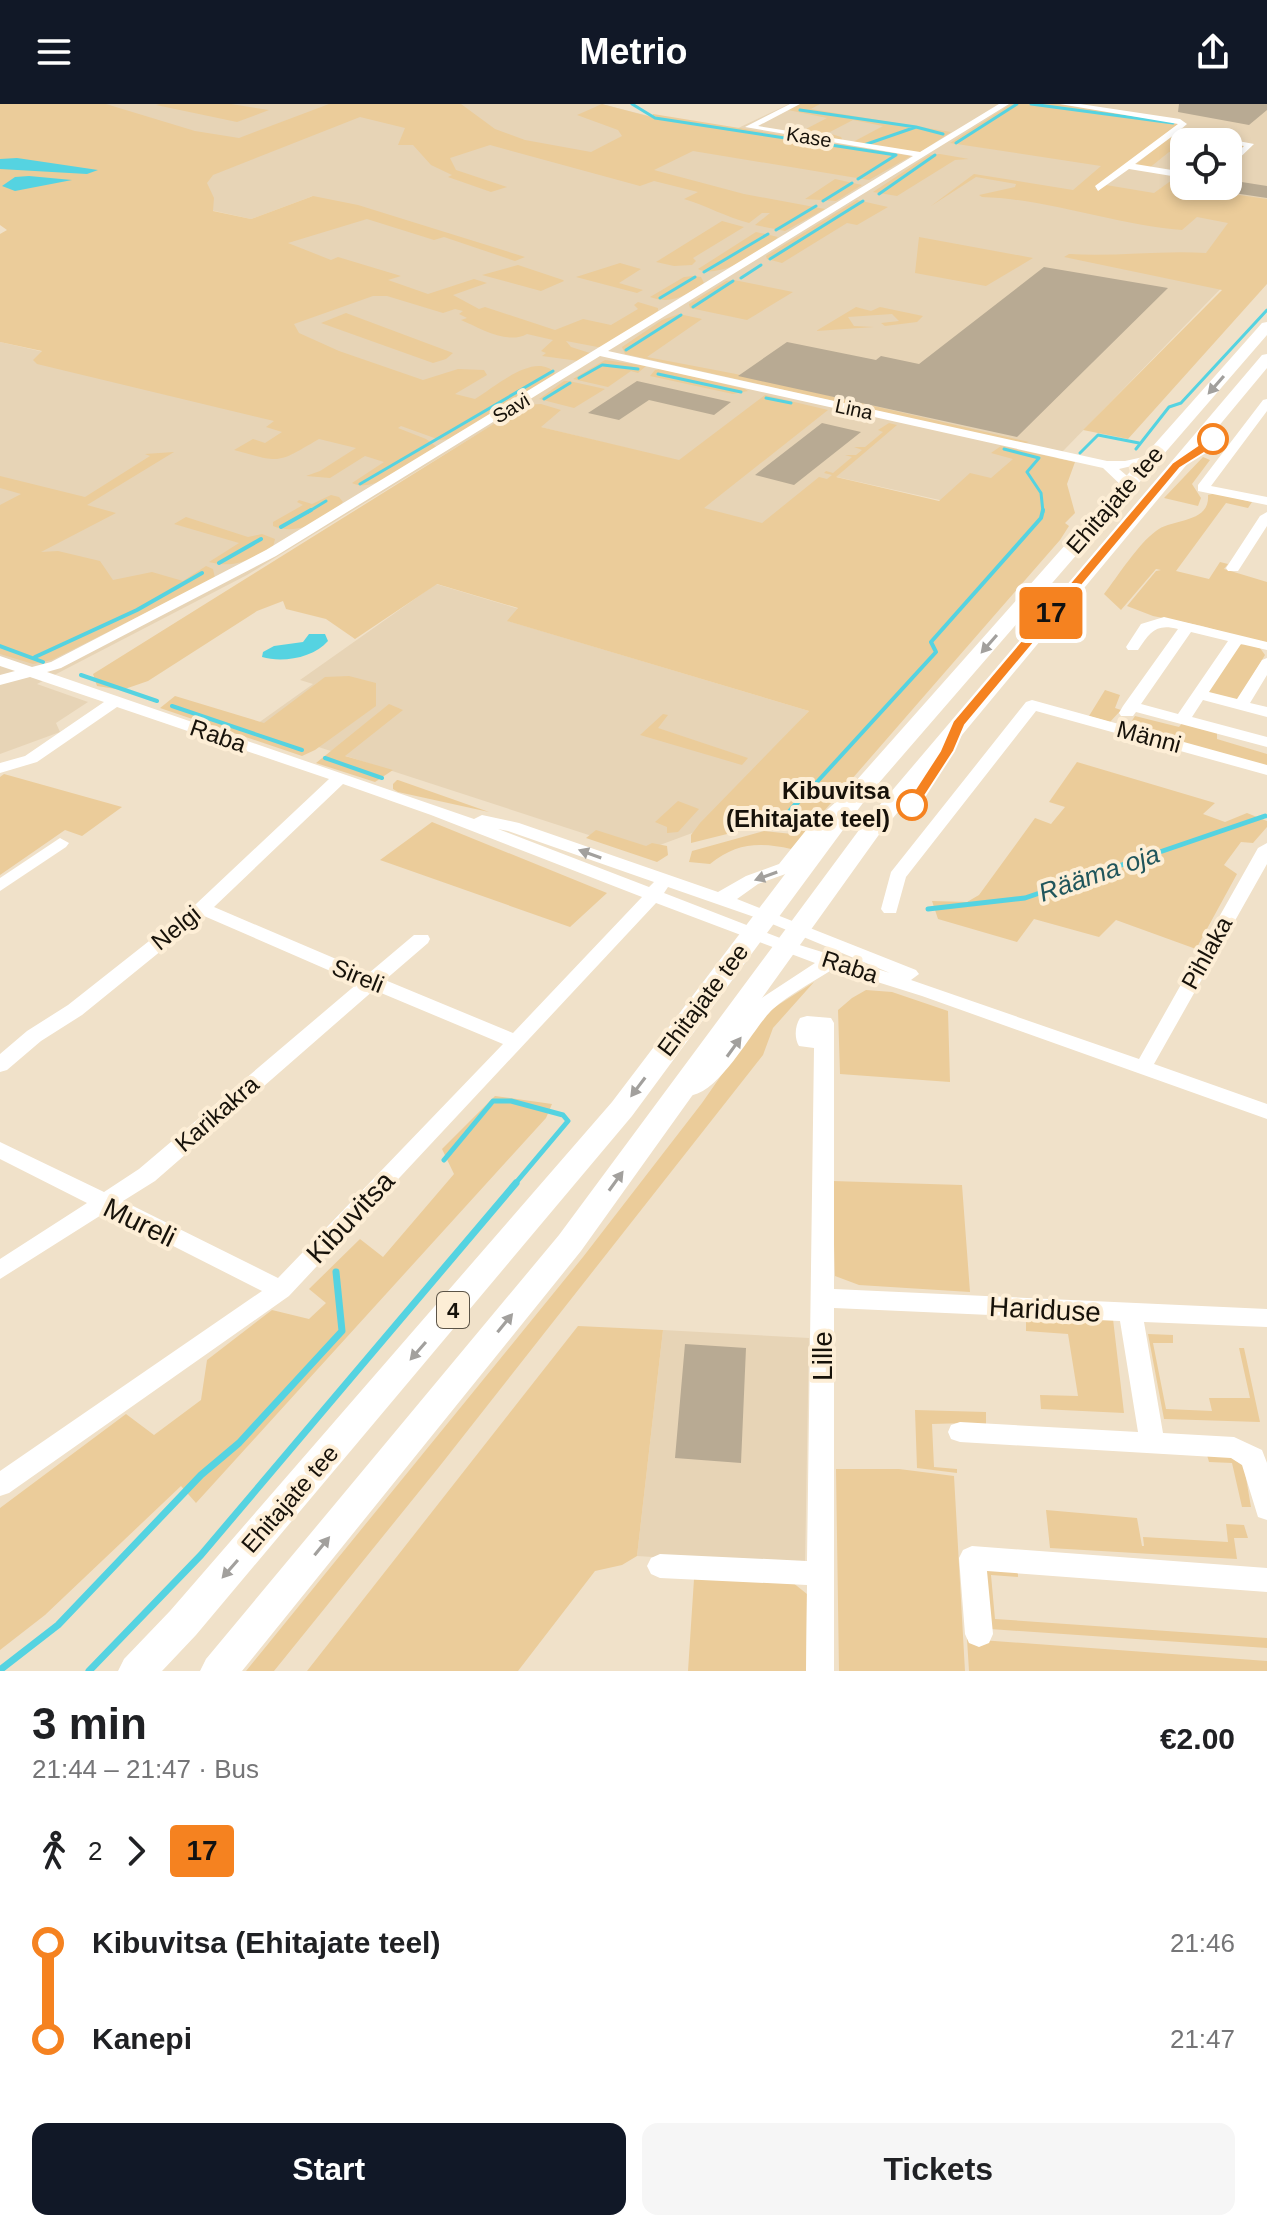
<!DOCTYPE html>
<html lang="en">
<head>
<meta charset="utf-8">
<style>
  :root { --surface:#fff; --page:#f6f6f6; --text:#202124; --muted:#757577; --accent:#111827 }
  body { margin:0; font-family:Arial,sans-serif; background:var(--page); color:var(--text); height:100vh; display:flex; flex-direction:column; font-size:30px; white-space:nowrap }
  * { box-sizing:border-box; margin:0 }
  p { font-size:26px; color:var(--muted) }
  .icon { flex:none; width:44px; height:44px; fill:none; stroke:currentColor; stroke-width:2; stroke-linecap:round; stroke-linejoin:round }
  .map { position:relative; height:1567px; overflow:hidden }
  .sheet { display:flex; flex-direction:column; background:var(--surface); flex:1 }
  .sheet>* { flex:none }
  .badge { padding:0 16px; border-radius:6px; font-size:28px; line-height:52px }
  .controls { position:absolute; left:1170px; top:24px; display:grid; gap:16px }
  .controls a { display:grid; place-items:center; width:72px; height:72px; border-radius:16px; background:var(--surface); box-shadow:0 4px 12px #0003; font-size:40px }
  .map>.badge { position:absolute; translate:-50% -50%; box-shadow:0 0 0 4px #fff }
  .legs { display:flex; align-items:center; gap:12px; height:88px; padding:0 32px; font-size:26px }
  .legs p { margin-inline-start:auto }
  .head { display:flex; align-items:center; justify-content:space-between; height:136px; padding:0 32px }
  h1 { font-size:44px; font-weight:700; line-height:60px }
  .action { display:flex; gap:16px; margin-top:auto; padding:16px 32px }
  .action a { flex:1; height:92px; border-radius:16px; background:var(--accent); color:#fff; font-size:32px; font-weight:700; line-height:92px; text-align:center }
  .action a+a { background:var(--page); color:var(--text) }
  ul { padding:0 32px; list-style:none }
  li { display:flex; align-items:center; gap:28px; height:96px; font-size:30px }
  li i { display:grid; place-items:center; width:12px; height:100%; margin:0 10px; background:currentColor }
  li i::after { content:''; width:20px; height:20px; margin:-10px; border:6px solid; border-radius:50%; background:var(--surface) }
  li p { margin-inline-start:auto }
  li:first-child i { background:linear-gradient(#0000 50%,currentColor 0) }
  li:last-child i { background:linear-gradient(currentColor 50%,#0000 0) }
  header { display:flex; justify-content:space-between; align-items:center; height:104px; padding:0 32px; background:var(--accent); color:#fff; font-size:36px; font-weight:700 }
  .map>svg:first-child { display:block }
  .built { fill:#e7d4b6; fill-rule:evenodd }
  .green { fill:#ebcc9a }
  .water { fill:#55d3e1 }
  .lines { fill:none; stroke-linecap:round; stroke-linejoin:round }
  .stream-far3 { stroke:#55d3e1; stroke-width:3 }
  .stream-far2 { stroke:#55d3e1; stroke-width:4 }
  .stream-far1 { stroke:#55d3e1; stroke-width:5 }
  .stream { stroke:#55d3e1; stroke-width:7 }
  .building { fill:#b8aa93 }
  .minor { fill:#fff; fill-rule:evenodd }
  .highway { fill:#fff; fill-rule:evenodd }
  .oneway { fill:#a2a09d }
  .line-1 { fill:#f58220; stroke:#fff; stroke-width:2 }
  .stop-1-dot { fill:#fff; stroke:#f58220; stroke-width:4 }
  .labels { text-anchor:middle; stroke-width:8; stroke-linejoin:round; paint-order:stroke }
  .far-street-label { font-size:20px; fill:#17120a; stroke:#fdeed6 }
  .shield { fill:#fdeed6; stroke:#5c5447; stroke-width:2 }
  .shield-label { font-size:22px; font-weight:bold; fill:#17120a }
  .street-label { font-size:24px; fill:#17120a; stroke:#fdeed6 }
  .stop-label { font-size:24px; font-weight:bold; fill:#17120a; stroke:#fdeed6; text-anchor:end }
  .water-label { font-size:26px; font-style:italic; fill:#20565c; stroke:#fdeed6 }
  .near-street-label { font-size:28px; fill:#17120a; stroke:#fdeed6 }
</style>
</head>
<body>
<header><svg class="icon" aria-label="menu" viewBox="0 0 24 24"><path d="M4 6h16M4 12h16M4 18h16"/></svg>Metrio<svg class="icon" aria-label="share" viewBox="0 0 24 24"><path d="M12 15V3M7 8l5-5 5 5M5 13v7h14v-7"/></svg></header>
<div class="map">
<svg width="1267" height="1567" viewBox="0 0 1267 1567">
  <rect width="100%" height="100%" fill="#f0e1c9"/>
  <path class="built" d="M59 0H601L653 13 734 26 789 0H1267V137L1002 410 837 373 755 433 620 400 671 355 504 314 247 471 37 580 88 598 56 619 60 628 0 650V238L44 248 266 136 313 92 251 115 201 104 0 21ZM1184 38H1228V82H1184Z
    M436 480 519 505 508 517 809 607 695 728 641 748 254 622 313 580 300 576Z
    M663 1226 809 1234 805 1463 637 1452Z"/>
  <path class="green" d="M0 0H106L195 27 239 34 329 0H461L495 25 525 36 591 48 622 32 618 26 577 11 602 0 651 13 653 10 911 52 869 76 693 47 654 66 744 90 825 105 785 127 755 121 770 109H762L749 119C726 113 707 102 684 95L698 88 654 77 640 82 490 41 450 54 456 66 507 83 491 88 448 73 452 71 431 61 413 41H398L405 24 360 13 213 71 207 79 214 94 213 107 251 115 313 92 358 101 525 153 515 157 444 133 434 136 367 115 288 139 331 156 338 153 401 172 388 176 428 190 474 175 487 179 453 191 479 205 485 203 555 226 583 215 611 221 638 205 634 201 638 198 658 204V207L603 244 566 237 571 243 593 250 579 257 542 252 546 249 541 247 553 236 527 230C507 241 480 224 461 216L467 214 459 210 463 207 455 205 443 209 387 192H373L294 220 299 229 339 247 423 276 458 265 484 266 487 271 455 290 475 295C495 283 535 247 555 269L551 275 450 335 440 336 401 322 398 324 426 335 437 343C418 355 373 391 352 379L384 358 365 352 330 374 306 372 320 367 356 344 319 335C276 360 282 359 234 346L253 335 265 339 282 328 266 323 274 317 37 260 33 256 42 247 0 238V130L7 126 0 121Z
    M160 0H231L269 6 237 18 156 1Z
    M799 0H820L811 5 951 28 919 49 853 38 883 22 853 16 828 29 841 33 843 37 804 31V26L827 14 788 6Z
    M1011 0H1056L1177 18 1178 21 1094 85 1106 81 1154 89 1179 71 1184 72V82H1204V86L1267 95V180L1128 335 1083 326 1222 186 1064 153 1069 150C1115 153 1160 146 1206 149L1228 119 1197 113 1182 126C1115 121 1049 95 982 93L979 91 1015 83 1016 80 976 73 931 102 974 70 1073 86 1101 62 950 39Z
    M1173 30 1240 39 1245 42 1234 51 1228 52V38H1184V50L1169 48 1148 65 1134 62Z
    M940 50 969 55 955 56 897 92 873 88 929 51Z
    M835 75 862 81 836 97 805 95Z
    M857 96 888 103 857 121 847 119 782 159 767 155 766 152Z
    M722 117 744 123 693 154 696 157 692 161 674 162 656 158Z
    M756 128 778 133C764 148 717 176 698 165Z
    M919 133 1033 154 986 182 915 169Z
    M620 159 641 165 619 179 643 186 637 189 576 173Z
    M518 161 563 176 564 177 541 187 482 171Z
    M693 172 701 173 704 179C686 191 672 201 650 193L684 173Z
    M734 176 793 188 747 216 690 204 689 200 726 177Z
    M856 203 871 207 880 203 923 212 917 218 885 222 881 219 899 217 892 210 848 213 854 222 874 223 816 227Z
    M346 209 453 249 446 255 433 259 321 219Z
    M679 210 702 215 647 253 736 270 1029 338 1024 340 625 250 622 243 662 216Z
    M605 256 646 262 638 269 631 267 608 283 573 275Z
    M661 265 745 285 748 287 733 290 650 272 655 266Z
    M564 277H569L605 285 574 304 539 295Z
    M765 291 828 306 704 404 762 419 819 373 827 375 832 371 824 369 826 367 833 369 852 353 845 351H856L862 346 854 343H865L883 328 878 326 889 319 897 321 836 373 939 397 970 369 991 374 1013 355 991 349 1001 342 1075 358 1067 380 1075 409 1065 419 1069 422 1060 436 791 745C759 738 736 739 710 760L689 758 692 747 764 727 792 730 799 722 774 714 763 721 691 739V731L700 719 809 607 507 517 518 504 437 480 355 535 326 515 286 505 283 497 257 507 148 577 122 586 97 582 93 570 524 301 541 300 561 306 541 323 679 356Z
    M174 348 87 401 116 409 41 448 58 447 100 457 113 476 152 468 183 477 206 462 213 465 215 474 52 556 33 560 0 550V401L21 390 0 384V372L85 393 150 352 145 350Z
    M1203 353 1210 356 1192 380 1201 394 1198 402 1164 394Z
    M1216 389 1252 398 1248 404 1226 399 1176 467 1209 475 1220 458 1228 460 1224 465 1267 478V541L1202 522 1153 512 1127 502 1156 467 1161 466 1156 465 1121 506 1104 490C1118 472 1138 440 1156 427 1172 414 1210 420 1208 391Z
    M331 391 339 393 343 398C326 417 297 432 273 422V418L303 401 297 398 299 396 312 400Z
    M186 413 248 433 262 430 275 435 273 443C250 455 236 465 209 458L239 439 174 420Z
    M1245 540 1260 544 1265 551 1239 594 1236 596 1207 589 1238 541Z
    M349 572 376 579V602L315 646 302 652 160 604 175 592 264 619 325 573Z
    M1105 586 1120 591 1115 604 1121 606 1110 618 1089 612Z
    M389 600 403 606 345 652 393 666 375 678 316 659Z
    M663 610 668 611 658 624 748 654 742 661 640 631Z
    M1135 612 1179 623 1183 618 1217 629V635L1267 650V663L1132 625 1129 621Z
    M1077 658 1215 699 1203 710 1225 718 1247 709 1267 717V723L1253 739 1241 738 1224 761 1237 770 1196 845 1116 816 1099 833 1034 815 1017 838 938 815 932 797 967 798 979 791 1035 714 1051 720 1065 703 1049 698Z
    M4 670 122 703 82 732 65 726 0 771V673Z
    M397 676H398L489 708 398 688 393 685V680Z
    M678 697 699 705 678 728 667 729V723L655 718Z
    M432 718 607 789 570 823 380 756Z
    M596 726 646 742 652 739 667 742 668 751 657 758 586 734Z
    M814 878 773 924 763 951 439 1363 274 1567H246L583 1153 702 999 764 910Z
    M866 886 892 888 948 907 950 978 840 970 838 906 852 894Z
    M495 992 552 1000 546 1014 196 1399 181 1382 45 1511 0 1546V1404L126 1310 154 1331 201 1296 207 1256 272 1206 309 1215 326 1199 309 1185 360 1135 383 1153 454 1070 442 1045Z
    M832 1077 962 1081 970 1188 859 1181 835 1172Z
    M1026 1210 1113 1215 1124 1309 1041 1305 1040 1291 1078 1292 1068 1230 1026 1227Z
    M578 1222 663 1226 637 1452 622 1461 595 1467 518 1567H307Z
    M1148 1230 1173 1231V1239H1153L1166 1305 1212 1307 1209 1294H1250L1239 1244H1244L1260 1318 1164 1315Z
    M915 1306 986 1308V1323L967 1319 932 1320 934 1363 957 1365V1369L917 1364Z
    M1207 1351 1229 1352 1244 1362 1251 1403H1242L1232 1359 1209 1358Z
    M836 1365H899L954 1372 965 1567H839Z
    M1046 1406 1137 1414 1142 1442H1144L1143 1433 1228 1438 1226 1420 1244 1421 1248 1434H1234L1237 1455 1050 1444Z
    M985 1466 1018 1468V1473L991 1471 995 1515 1267 1534V1544L990 1525Z
    M694 1475 792 1478 807 1490 806 1567H688Z
    M967 1535 1267 1557V1567H969Z"/>
  <path class="water" d="M17 54 98 66 87 70 0 65V55Z
    M29 72 72 76 15 87 2 82 15 73Z
    M309 530H325L328 537C314 554 282 559 262 553L263 548 274 542 303 538Z"/>
  <g class="lines">
    <path class="stream-far3" d="M632 0 655 14 896 51 858 75
      M1031 0 1173 19
      M800 6 916 23
      M956 39 1017 0
      M864 41 916 23 943 30
      M879 90 935 51
      M823 97 852 79
      M776 126 816 102
      M770 155 863 97
      M704 168 768 130
      M741 174 761 161
      M660 194 695 173
      M693 203 733 177
      M626 246 681 211
      M603 261 638 265
      M658 270 741 288
      M579 274 602 261
      M766 294 791 299
      M544 295 570 279
      M1004 345 1039 354 1027 368 1041 389 1043 408
      M1136 345 1169 303 1181 299 1267 206
      M1080 349 1098 331 1139 339
      M360 380 553 267
      M308 408 326 397"/>
    <path class="stream-far2" d="M281 423 311 406
      M219 459 261 435
      M0 542 43 558
      M35 553 137 506 202 469
      M81 571 157 597
      M172 602 302 646
      M325 654 382 674
      M795 702 936 548 931 538 1041 414 1043 406"/>
    <path class="stream-far1" d="M790 707 796 700
      M928 805 1025 794 1265 712
      M444 1056 493 997H511L563 1011 568 1017 514 1081"/>
    <path class="stream" d="M0 1566 58 1521 201 1371 239 1339 342 1227 336 1168
      M89 1567 201 1451 516 1079"/>
  </g>
  <path class="building" d="M1179 0H1267V6L1249 21 1178 8Z
    M1229 76 1267 82V94L1227 88Z
    M1044 163 1168 184 1017 333 738 272 787 238 876 256 881 252 919 260Z
    M637 277 731 298 714 311 649 296 619 316 588 309Z
    M822 319 861 328 794 381 755 371Z
    M685 1240 746 1244 741 1359 675 1354Z"/>
  <g class="lines">
    <path class="minor" d="M790 0H800L758 22 920 48 999 0H1009L608 247 1107 357H1125L1157 350V356L1119 365 1133 377V383H1123L1103 364 600 252 276 452 61 564 47 568 474 715 482 711 519 719 718 788 746 772 779 760 811 720 837 697H849L851 701 849 705 823 728 791 768 758 780 737 795 916 866 919 870 911 876 1139 955 1258 744 1267 739V760L1154 960 1267 1000V1015L922 892 839 866 830 867C811 879 789 891 773 905 752 924 715 1001 681 991L678 986 681 981 716 953 757 897 815 859 656 799 289 1192 9 1389 0 1392V1367L262 1187 106 1108 0 1175V1155L87 1099 0 1055V1038L104 1088 139 1065 358 879 204 812 82 911 41 937 7 966 0 968V950L27 927 68 901 196 800 329 675 117 603 37 658 0 669V659L25 652 104 598 30 573 0 581V571L15 567 0 562V552L32 563 51 558 266 446 913 52 745 23ZM343 680 431 711 642 793 513 929 385 876 428 839 430 835 428 831H414L369 869 214 803ZM498 725 508 727 654 778 649 783ZM668 783 760 815 890 869 793 839 664 789ZM374 886 503 940 278 1174 123 1097 155 1077Z
      M1060 0H1080L1180 15 1187 20 1180 26 1254 40 1228 65V57L1244 42 1174 31 1135 60 1184 68V74L1129 65 1098 87 1095 82 1178 20Z
      M1267 295V307L1211 382 1267 393V401L1198 387V381L1263 296Z
      M1267 408V422L1240 464 1238 467H1228L1226 464 1260 412Z
      M1164 513 1267 538V546L1241 540 1209 588 1237 595 1262 556 1267 554V571L1250 599 1267 603V613L1203 596 1192 613 1267 633V643L1136 608 1133 612H1121L1119 609 1123 602 1178 525C1156 519 1150 528 1138 546H1128L1126 543 1141 520ZM1191 528 1228 537 1178 610 1141 600Z
      M1032 596 1267 661V671L1036 607 906 773 896 809H884L881 805 891 768 1026 598Z
      M60 734 69 739 66 743 0 787V774Z
      M807 912 831 914 834 919V1185L1267 1205V1223L1144 1218 1163 1329 1234 1333 1262 1346 1267 1359V1416L1258 1413 1242 1361 1231 1354 960 1338 951 1335 948 1328 951 1321 960 1318 1138 1328 1120 1217 834 1204V1567H806L807 1481 660 1474 651 1470 647 1462 651 1454 660 1450 807 1457 814 944 799 942C794 934 795 922 800 914Z
      M972 1442 1267 1464V1488L987 1467 993 1530 989 1539 979 1543 969 1539 965 1530 959 1454 963 1446Z"/>
    <path class="highway" d="M1267 218V231L871 688 632 1012 196 1531 162 1567H118L124 1555 170 1507 612 998 855 678 1262 219Z
      M1267 250V264L878 732 581 1147 242 1567H200L206 1555 559 1131 862 722 1262 251Z"/>
  </g>
  <defs><path id="oneway-solid" d="M-6-.8H1V-3.2L6.5 0L1 3.2V.8H-6Z" transform="scale(2)"/></defs>
  <g class="oneway">
    <use href="#oneway-solid" transform="translate(1216 281) rotate(131)"/>
    <use href="#oneway-solid" transform="translate(989 540) rotate(131)"/>
    <use href="#oneway-solid" transform="translate(590 750) rotate(-160)"/>
    <use href="#oneway-solid" transform="translate(766 772) rotate(160)"/>
    <use href="#oneway-solid" transform="translate(734 943) rotate(-54)"/>
    <use href="#oneway-solid" transform="translate(638 983) rotate(127)"/>
    <use href="#oneway-solid" transform="translate(616 1077) rotate(-54)"/>
    <use href="#oneway-solid" transform="translate(505 1219) rotate(-51)"/>
    <use href="#oneway-solid" transform="translate(418 1247) rotate(131)"/>
    <use href="#oneway-solid" transform="translate(322 1442) rotate(-51)"/>
    <use href="#oneway-solid" transform="translate(230 1465) rotate(131)"/>
  </g>
  <path class="line-1" d="M1213 331 1218 335 1217 337 1204 349 1180 364 965 621 954 647 917 704H907L905 701 940 647 953 617 1172 359Z"/>
  <g class="stop-1-dot">
    <circle cx="1213" cy="335" r="14"/>
    <circle cx="912" cy="701" r="14"/>
  </g>
  <g class="labels">
    <g class="far-street-label">
      <text transform="translate(809 33) rotate(9)" y="7">Kase</text>
      <text transform="translate(511 304) rotate(-31)" y="7">Savi</text>
      <text transform="translate(854 305) rotate(12)" y="7">Lina</text>
    </g>
    <rect class="shield" x="437" y="1188" width="32" height="36" rx="6"/>
    <g class="shield-label">
      <text x="453" y="1214">4</text>
    </g>
    <g class="street-label">
      <text transform="translate(1115 396) rotate(-49)" y="8">Ehitajate tee</text>
      <text transform="translate(218 632) rotate(19)" y="8">Raba</text>
      <text transform="translate(1149 633) rotate(15)" y="8">Männi</text>
      <text transform="translate(176 824) rotate(-39)" y="8">Nelgi</text>
      <text transform="translate(1207 849) rotate(-61)" y="8">Pihlaka</text>
      <text transform="translate(850 863) rotate(18)" y="8">Raba</text>
      <text transform="translate(358 872) rotate(22)" y="8">Sireli</text>
      <text transform="translate(703 896) rotate(-53)" y="8">Ehitajate tee</text>
      <text transform="translate(217 1010) rotate(-41)" y="8">Karikakra</text>
      <text transform="translate(290 1395) rotate(-49)" y="8">Ehitajate tee</text>
    </g>
    <g class="stop-label">
      <text x="890" y="695">Kibuvitsa<tspan x="890" dy="28">(Ehitajate teel)</tspan></text>
    </g>
    <g class="water-label">
      <text transform="translate(1099 769) rotate(-19)" y="9">Rääma oja</text>
    </g>
    <g class="near-street-label">
      <text transform="translate(350 1113) rotate(-47)" y="10">Kibuvitsa</text>
      <text transform="translate(140 1118) rotate(26)" y="10">Mureli</text>
      <text transform="translate(1045 1205) rotate(3)" y="10">Hariduse</text>
      <text transform="translate(822 1252) rotate(-90)" y="10">Lille</text>
    </g>
  </g>
</svg>
<div class="controls">
<a><svg class="icon" aria-label="locate" viewBox="0 0 24 24"><circle cx="12" cy="12" r="6"/><path d="M12 2v4M12 18v4M2 12h4M18 12h4"/></svg></a>
</div>
<b class="badge" style="left:1051px;top:509px;background:#f58220;color:#111">17</b>
</div>
<section class="sheet">
<div class="head"><div><h1>3 min</h1><p>21:44 – 21:47 · Bus</p></div><b>€2.00</b></div>
<div class="legs"><svg class="icon" aria-label="walk" viewBox="0 0 24 24"><circle cx="13" cy="4" r="2"/><path d="M13 8l-2 6 4 7M11 14l-3 7M7 12l3-4h3l4 4"/></svg>2<svg class="icon" aria-label="forward" viewBox="0 0 24 24"><path d="M9 5l7 7-7 7"/></svg><b class="badge" style="background:#f58220;color:#111">17</b></div>
<ul>
<li><i style="color:#f58220"></i><b>Kibuvitsa (Ehitajate teel)</b><p>21:46</p></li>
<li><i style="color:#f58220"></i><b>Kanepi</b><p>21:47</p></li>
</ul>
<div class="action"><a>Start</a><a>Tickets</a></div>
</section>
</body>
</html>
